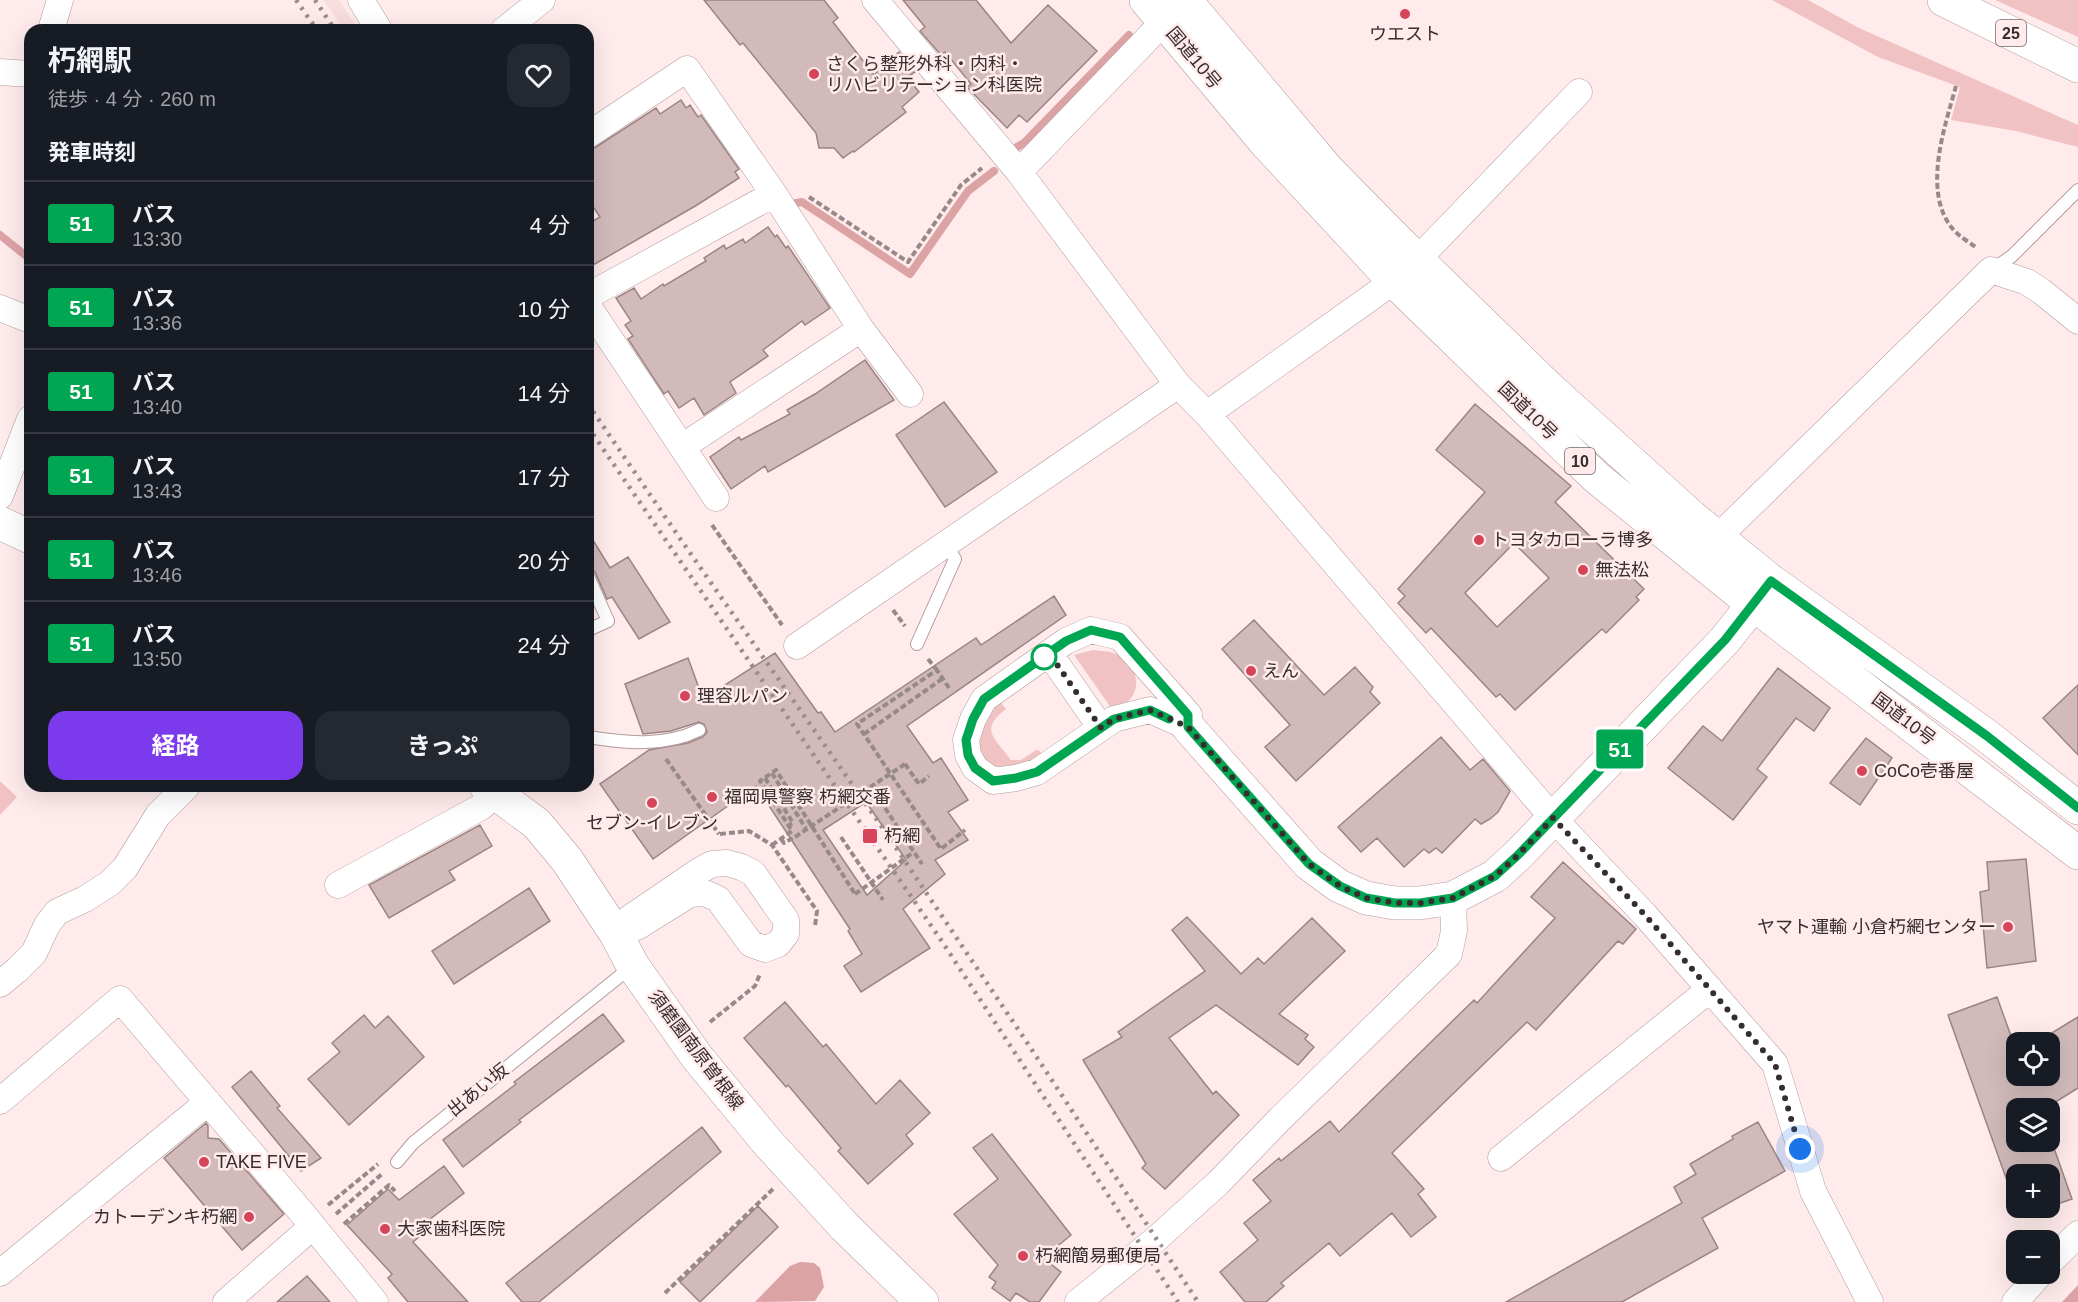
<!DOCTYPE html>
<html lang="ja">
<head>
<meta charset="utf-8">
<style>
  :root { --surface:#171b24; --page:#242831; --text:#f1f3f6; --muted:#9ea1a6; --line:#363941; --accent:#7c3aed }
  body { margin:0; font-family:Arial,"Noto Sans JP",sans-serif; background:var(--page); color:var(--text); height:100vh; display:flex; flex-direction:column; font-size:22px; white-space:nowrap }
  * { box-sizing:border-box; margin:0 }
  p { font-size:20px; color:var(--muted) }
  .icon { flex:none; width:33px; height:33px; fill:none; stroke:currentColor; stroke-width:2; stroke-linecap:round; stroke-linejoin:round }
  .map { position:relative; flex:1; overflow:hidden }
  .drawer { position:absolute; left:24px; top:24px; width:570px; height:768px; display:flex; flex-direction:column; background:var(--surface); border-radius:18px; box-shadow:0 6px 24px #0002 }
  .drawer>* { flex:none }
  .badge { padding:0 12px; border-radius:4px; font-size:21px; line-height:39px }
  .fabs { position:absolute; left:2006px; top:1032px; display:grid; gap:12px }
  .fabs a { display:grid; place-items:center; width:54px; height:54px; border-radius:12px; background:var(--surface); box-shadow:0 6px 24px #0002; font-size:30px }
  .you { position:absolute; width:30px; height:30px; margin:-15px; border:4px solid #fff; border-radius:50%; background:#1a73e8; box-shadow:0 0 0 9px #1a73e833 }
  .map>.badge { position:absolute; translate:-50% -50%; box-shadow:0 0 0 3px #fff }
  h2 { padding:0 24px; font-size:22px; line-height:54px }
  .round { display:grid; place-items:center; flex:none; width:63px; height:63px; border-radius:18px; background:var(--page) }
  .headline { display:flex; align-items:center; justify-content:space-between; height:102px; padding:0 24px }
  h1 { font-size:28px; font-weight:700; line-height:45px }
  .primary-button { display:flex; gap:12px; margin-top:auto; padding:12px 24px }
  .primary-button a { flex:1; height:69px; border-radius:18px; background:var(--accent); color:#fff; font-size:24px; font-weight:700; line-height:69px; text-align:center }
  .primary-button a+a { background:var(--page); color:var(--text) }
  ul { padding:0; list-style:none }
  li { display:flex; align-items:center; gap:18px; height:84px; padding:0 24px; border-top:2px solid var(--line) }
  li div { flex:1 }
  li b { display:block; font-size:22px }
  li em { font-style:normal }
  li .badge { min-width:66px; font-weight:700; text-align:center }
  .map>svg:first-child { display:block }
  .built { fill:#f8dddd }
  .green { fill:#f0c2c3 }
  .water { fill:#dca3a5 }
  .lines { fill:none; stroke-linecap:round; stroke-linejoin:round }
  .stream { stroke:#dca3a5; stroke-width:8 }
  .building { fill:#d2babb; stroke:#9a8484; stroke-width:1.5; fill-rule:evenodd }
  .lane-casing { stroke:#b49c9d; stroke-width:14 }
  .street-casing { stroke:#b49c9d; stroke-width:27 }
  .secondary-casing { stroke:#b49c9d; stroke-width:34 }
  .primary-casing { stroke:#b49c9d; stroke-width:34 }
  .highway-casing { stroke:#b49c9d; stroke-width:34 }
  .path { stroke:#978989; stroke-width:4; stroke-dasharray:6 3; stroke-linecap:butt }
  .lane { stroke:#fff; stroke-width:12 }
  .street { stroke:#fff; stroke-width:26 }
  .secondary { stroke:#fff; stroke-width:33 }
  .primary { stroke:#fff; stroke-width:33 }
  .highway { stroke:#fff; stroke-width:33 }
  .rail { stroke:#9c8d8d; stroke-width:4.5; stroke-dasharray:3 6; stroke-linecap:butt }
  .path-bridge { stroke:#978989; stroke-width:4; stroke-dasharray:6 3; stroke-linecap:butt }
  .line-casing { stroke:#fff; stroke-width:14 }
  .line { stroke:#00a651; stroke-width:9 }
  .walk { stroke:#362d2d; stroke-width:6; stroke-dasharray:0 10.8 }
  .poi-dot { fill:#d54459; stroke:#ffebeb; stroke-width:2 }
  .stop-dot { fill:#fff; stroke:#00a651; stroke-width:3 }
  .labels { text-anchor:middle; stroke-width:5; stroke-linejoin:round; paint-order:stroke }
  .shield { fill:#ffebeb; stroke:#726666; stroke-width:1.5 }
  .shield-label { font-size:16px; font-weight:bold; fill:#362d2d }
  .poi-label { font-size:18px; fill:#362d2d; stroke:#ffebeb; text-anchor:start }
  .street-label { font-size:18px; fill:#362d2d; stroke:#ffebeb }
</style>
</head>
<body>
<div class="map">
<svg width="2078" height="1302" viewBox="0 0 2078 1302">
  <rect width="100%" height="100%" fill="#ffebeb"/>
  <path class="built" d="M323 0H339L359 30H344Z"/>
  <path class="green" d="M1772 0H1808L1859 28 2078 125V147L2016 131 1951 120 1960 87 1878 57Z
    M1995 0H2078V37Z
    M1093 650C1100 651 1110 651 1116 654 1133 661 1142 681 1132 697 1127 703 1120 707 1114 712L1074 655Z
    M999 701 1006 709C979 730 994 737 1011 760H1021L1036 750 1040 751 1043 757C1038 760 1032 764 1026 766 1007 771 975 768 977 741 977 729 992 710 999 701Z
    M0 781 17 797 0 815Z"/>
  <path class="water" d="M800 1262 814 1263 820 1268 824 1287 815 1301 755 1302 790 1266Z
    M2078 1285V1302H2062Z"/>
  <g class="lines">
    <path class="stream" d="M1012 150 1024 143 1129 35
      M796 203 802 202 910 274 968 191 994 171
      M0 235 30 259"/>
  </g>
  <path class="building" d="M704 0H824L838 18 833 22 874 75 899 52 915 72 907 77 919 92 902 107 906 112 854 152 853 151 843 158 834 148H819L816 133 743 43 740 45Z
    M903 0H976L1011 43 1048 5 1097 51 1027 122 1019 115 1007 128 967 87 971 84 945 52 941 55 920 31 925 27Z
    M681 100 686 108 690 105 698 117 701 115 739 169 735 172 739 178 697 205 588 268V224L600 217 588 199V150L596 147 656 108 660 114Z
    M768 227 775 237 777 235 786 248 788 246 830 308 805 325 802 321 763 350 768 356 730 382 736 393 704 415 694 398 679 408 668 391 664 394 628 339 633 336 625 325 631 321 616 298 634 288 641 299 663 284 664 286 706 261 704 258 724 245 726 249 743 239 745 243Z
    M865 360 894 400 768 472 765 466 731 489 710 457 739 437 741 440 790 414 787 410 815 394Z
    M944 402 997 472 945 507 896 435Z
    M1475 404 1571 486 1555 502 1644 589 1636 597 1639 600 1606 633 1602 629 1515 710 1500 694 1496 697 1431 628 1426 633 1398 603 1405 596 1398 589 1485 492 1436 450ZM1514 543 1549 578 1497 627 1465 593Z
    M588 532 610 568 628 557 670 622 639 639 612 597 607 599 595 572 588 568Z
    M1054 596 1066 615 907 726 933 763 941 758 968 800 948 812 968 840 935 860 945 874 903 909 930 948 861 992 844 966 862 954 848 931 850 929 756 786 653 859 600 784 649 750 688 743 703 737 707 732 704 724 699 722 671 731 643 734 625 684 688 658 703 699 775 653 818 713 821 712 835 732 976 638 981 645ZM866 802 906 860 867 895 823 830Z
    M1254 620 1324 695 1355 667 1373 687 1370 692 1380 703 1296 781 1265 747 1290 725 1222 649Z
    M1778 668 1830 708 1814 731 1796 718 1757 769 1767 777 1733 820 1668 768 1703 726 1722 741Z
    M2078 685V755L2043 718Z
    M1441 737 1470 770 1483 759 1510 791 1498 812 1490 819 1481 824 1475 819 1442 853 1436 848 1429 853 1424 849 1404 867 1377 838 1361 852 1338 827Z
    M1866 738 1892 758 1860 805 1830 783Z
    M480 825 492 846 449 871 455 880 389 918 369 885Z
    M2026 859 2036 961 1987 968 1980 892 1989 890 1987 862Z
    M1563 862 1636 929 1623 944 1618 941 1536 1030 1527 1022 1392 1153 1424 1189 1418 1194 1436 1217 1411 1237 1392 1213 1340 1256 1329 1243 1281 1283 1284 1286 1266 1302H1245L1220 1272 1258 1240 1244 1223 1271 1201 1253 1180 1279 1158 1281 1161 1330 1121 1339 1132 1474 1000 1477 1003 1555 918 1531 897Z
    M529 888 550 921 454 984 432 951Z
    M1187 917 1241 974 1258 958 1264 964 1312 918 1345 951 1279 1014 1308 1035 1305 1039 1314 1047 1298 1065 1216 1005 1169 1038 1213 1094 1216 1091 1239 1115 1165 1189 1142 1168 1146 1164 1083 1060 1122 1037 1118 1032 1205 971 1172 930Z
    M1997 997 2016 1050V1076H2049V1042H2037L2078 1017V1088L2046 1108H2016V1142H2049V1134L2072 1199 2049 1207V1174H2016V1206L1948 1015Z
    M785 1002 823 1047 826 1044 876 1104 900 1080 930 1113 906 1135 913 1144 868 1184 838 1151 841 1148 788 1085 786 1087 744 1038Z
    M603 1014 624 1041 519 1120 521 1122 463 1167 443 1140 516 1084 514 1082Z
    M364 1015 375 1028 388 1016 424 1057 349 1125 308 1079 340 1052 332 1043Z
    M251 1071 280 1106 277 1108 321 1158 301 1171 232 1087Z
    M1758 1122 1785 1171 1702 1218 1718 1248 1622 1302H1506L1682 1203 1674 1187 1696 1174 1690 1164 1733 1139 1732 1136Z
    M206 1123 208 1126V1138L219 1139 284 1214 242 1250 164 1158Z
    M702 1127 721 1152 539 1302H522L506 1283Z
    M992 1134 1071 1235 1043 1258 1061 1272 1039 1302H1030L1016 1293 1010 1301 992 1288 996 1282 989 1277 998 1265 954 1214 998 1179 973 1148Z
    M444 1166 464 1193 421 1226 426 1231 413 1242 468 1302H408L388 1278 392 1274 347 1225 388 1189 399 1200Z
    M758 1206 778 1227 700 1302 680 1282Z
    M2017 1208H2048L2020 1217Z
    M307 1276 330 1302H277Z"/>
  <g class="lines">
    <g class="lane-casing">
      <path id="lane" d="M1992 270 2012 256 2078 190
        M588 576 608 621 588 630
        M917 644 955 559 946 544
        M588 737C625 743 665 747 699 730
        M397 1162 413 1143 631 967"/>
    </g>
    <g class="street-casing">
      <path id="street" d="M361 0 379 30
        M875 0 1019 172 1178 385 1207 414 1553 818 1645 915 1775 1064 1813 1191 1870 1302
        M51 30 60 0
        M504 30 542 0
        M0 72 30 74
        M588 135 687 69 774 194 588 296
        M1019 172 1177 8
        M588 306 716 498
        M0 308 30 320
        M861 329 910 394
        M1207 414 1394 281 1417 260 1579 92
        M682 447 861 329 774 194
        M0 496 30 419
        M1717 538 1991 270 2027 282 2041 291 2078 321
        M1091 630 1120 637 1189 715 1188 727 1150 710 1114 719 1037 772 1016 778 993 781 975 768 968 755 966 740 973 719 984 699 1066 641Z
        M797 646 1178 385
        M1049 653 1101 728
        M338 885 481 807 497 794
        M616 934 629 926 637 927 690 894 705 893 718 899 751 944 765 949 778 944 786 934V920L753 873 741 867 727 863 712 864 699 871 630 918 629 926
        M0 984 17 970 34 953 47 925 57 912 85 899 110 883 125 868 158 815 187 786
        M0 1101 120 999 303 1214 375 1302
        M1501 1158 1710 989
        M2049 1263 2078 1234
        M0 1273 208 1102
        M226 1302 313 1226
        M1078 1302 1155 1240 1218 1183 1279 1120 1449 954 1454 931 1453 898
        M2015 1302 2040 1274"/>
    </g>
    <g class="secondary-casing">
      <path id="secondary" d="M0 523 30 537
        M1188 727 1309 864 1339 886 1366 898 1395 903H1420L1453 898 1495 876 1518 855 1725 640 1770 583
        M486 786 537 824 567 860 616 934 633 966 697 1057 768 1143 845 1227 922 1302"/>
    </g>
    <g class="primary-casing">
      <path id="primary" d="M1944 0 2078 66"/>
    </g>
    <g class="highway-casing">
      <path id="highway" d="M1146 0 1265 142 1394 281 1597 478 1753 604 2078 853
        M1185 0 1328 170 1397 240 1548 387 1692 517 1771 581 1987 736 2078 808"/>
    </g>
    <path class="path" d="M1956 86C1945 126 1922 191 1952 228 1958 236 1969 242 1977 248
      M809 197 908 262 961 185 982 168
      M712 525 782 625
      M893 610 905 626
      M928 659 937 670
      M949 688 937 670 857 724 941 849 965 830
      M864 734 942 679
      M666 759 719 834
      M905 764 919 784 929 776
      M772 773 806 829
      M765 778 793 823 788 826
      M885 808 922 864
      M720 834 749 831 772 845 817 911 815 926
      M841 837 883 900
      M781 839 784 843 795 837
      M772 845 792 831 760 781 776 770 855 894
      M710 1022 755 986 760 974
      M328 1205 378 1164
      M336 1214 382 1174
      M344 1224 389 1185 395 1191
      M665 1293 773 1189"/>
    <use href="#lane" class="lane"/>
    <use href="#street" class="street"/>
    <use href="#secondary" class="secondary"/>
    <use href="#primary" class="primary"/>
    <use href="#highway" class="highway"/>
    <path class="rail" d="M296 0 317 30
      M315 0 335 30
      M588 404 681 540 882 827 1030 1047 1198 1302
      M588 427 943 943 1178 1302"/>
    <path class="path-bridge" d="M795 837 905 764
      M855 894 914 852"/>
  </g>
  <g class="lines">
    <g class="line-casing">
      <path id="line" d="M1169 719 1150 710 1114 719 1037 772 1016 778 993 781 975 768 968 755 966 740 973 719 984 699 1066 641 1091 630 1120 637 1188 715V727L1309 864 1340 886 1366 898 1395 903H1420L1453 898 1495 876 1518 855 1725 640 1771 581 1987 736 2078 808"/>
    </g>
    <use href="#line" class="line"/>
    <path class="walk" d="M1044 657 1049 653 1101 728 1114 719 1150 710 1188 727 1309 864 1340 886 1366 898 1395 903H1420L1453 898 1495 876 1518 855 1553 818 1645 915 1775 1064 1800 1149"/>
  </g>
  <g class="poi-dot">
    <circle cx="1405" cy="14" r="6"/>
    <circle cx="814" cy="74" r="6"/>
    <circle cx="1479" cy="540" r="6"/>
    <circle cx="1583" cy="570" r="6"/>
    <circle cx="1251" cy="671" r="6"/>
    <circle cx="685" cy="696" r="6"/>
    <circle cx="1862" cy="771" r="6"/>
    <circle cx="712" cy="797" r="6"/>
    <circle cx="652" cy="803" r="6"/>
    <rect x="862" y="828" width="16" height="16" rx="3"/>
    <circle cx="2008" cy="927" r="6"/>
    <circle cx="204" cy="1162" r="6"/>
    <circle cx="249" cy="1217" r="6"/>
    <circle cx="385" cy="1229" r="6"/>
    <circle cx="1023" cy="1256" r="6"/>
  </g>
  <circle class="stop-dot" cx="1044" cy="657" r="12"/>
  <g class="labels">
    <g class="shield">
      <rect x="1996" y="20" width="30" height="26" rx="4.5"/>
      <rect x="1565" y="448" width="30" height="26" rx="4.5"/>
    </g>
    <g class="shield-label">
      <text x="2011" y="39">25</text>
      <text x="1580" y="467">10</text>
    </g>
    <g class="poi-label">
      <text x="1405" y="40" text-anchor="middle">ウエスト</text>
      <text x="826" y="70">さくら整形外科・内科・<tspan x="826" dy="21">リハビリテーション科医院</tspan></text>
      <text x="1491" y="546">トヨタカローラ博多</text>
      <text x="1595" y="576">無法松</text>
      <text x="1263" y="677">えん</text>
      <text x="697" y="702">理容ルパン</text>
      <text x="1874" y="777">CoCo壱番屋</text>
      <text x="724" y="803">福岡県警察 朽網交番</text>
      <text x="652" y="829" text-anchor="middle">セブン-イレブン</text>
      <text x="884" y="842">朽網</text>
      <text x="1996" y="933" text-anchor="end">ヤマト運輸 小倉朽網センター</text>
      <text x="216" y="1168">TAKE FIVE</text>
      <text x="237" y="1223" text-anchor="end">カトーデンキ朽網</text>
      <text x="397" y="1235">大家歯科医院</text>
      <text x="1035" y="1262">朽網簡易郵便局</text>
    </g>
    <g class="street-label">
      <text transform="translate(1194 58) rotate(50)" y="6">国道10号</text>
      <text transform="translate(1528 411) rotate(44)" y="6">国道10号</text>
      <text transform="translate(1904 719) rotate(37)" y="6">国道10号</text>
      <text transform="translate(696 1050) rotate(53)" y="6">須磨園南原曽根線</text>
      <text transform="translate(478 1090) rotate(-39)" y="6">出あい坂</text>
    </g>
  </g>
</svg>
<div class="fabs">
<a><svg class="icon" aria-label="locate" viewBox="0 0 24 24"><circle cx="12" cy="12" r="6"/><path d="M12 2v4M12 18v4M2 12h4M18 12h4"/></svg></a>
<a><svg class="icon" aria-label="layers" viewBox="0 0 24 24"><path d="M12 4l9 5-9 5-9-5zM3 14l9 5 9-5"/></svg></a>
<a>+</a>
<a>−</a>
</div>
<div class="you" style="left:1800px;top:1149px"></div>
<b class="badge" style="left:1620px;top:749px;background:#00a651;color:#fff">51</b>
<section class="drawer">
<div class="headline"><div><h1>朽網駅</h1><p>徒歩 · 4 分 · 260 m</p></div><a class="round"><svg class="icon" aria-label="heart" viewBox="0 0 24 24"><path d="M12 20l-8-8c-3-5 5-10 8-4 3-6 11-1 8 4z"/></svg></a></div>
<h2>発車時刻</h2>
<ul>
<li><span class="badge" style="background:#00a651;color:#fff">51</span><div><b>バス</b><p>13:30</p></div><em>4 分</em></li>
<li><span class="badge" style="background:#00a651;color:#fff">51</span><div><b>バス</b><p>13:36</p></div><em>10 分</em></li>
<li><span class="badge" style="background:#00a651;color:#fff">51</span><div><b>バス</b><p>13:40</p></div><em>14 分</em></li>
<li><span class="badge" style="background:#00a651;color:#fff">51</span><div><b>バス</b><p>13:43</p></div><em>17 分</em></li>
<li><span class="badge" style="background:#00a651;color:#fff">51</span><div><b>バス</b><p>13:46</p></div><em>20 分</em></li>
<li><span class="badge" style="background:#00a651;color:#fff">51</span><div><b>バス</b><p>13:50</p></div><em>24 分</em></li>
</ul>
<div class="primary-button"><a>経路</a><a>きっぷ</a></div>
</section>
</div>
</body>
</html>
